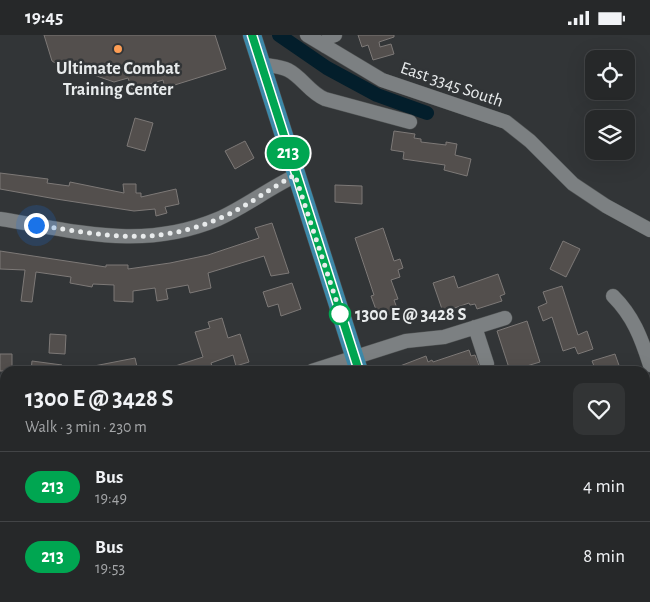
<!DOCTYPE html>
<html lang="en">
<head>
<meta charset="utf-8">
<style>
  :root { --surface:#262829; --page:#323435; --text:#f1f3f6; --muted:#a4a6a8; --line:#424446 }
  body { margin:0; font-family:"Alegreya Sans",sans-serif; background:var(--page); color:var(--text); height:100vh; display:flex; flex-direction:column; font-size:19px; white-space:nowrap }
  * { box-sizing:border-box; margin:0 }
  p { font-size:16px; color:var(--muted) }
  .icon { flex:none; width:28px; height:28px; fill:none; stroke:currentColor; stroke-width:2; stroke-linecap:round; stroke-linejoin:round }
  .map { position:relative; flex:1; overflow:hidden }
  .details { position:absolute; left:0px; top:331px; width:650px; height:236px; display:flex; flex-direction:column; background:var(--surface); border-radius:15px 15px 0 0; box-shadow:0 5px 20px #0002,0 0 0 1px var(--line) }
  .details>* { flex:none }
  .badge { padding:0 10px; border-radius:16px; font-size:18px; line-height:32px }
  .buttons { position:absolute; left:585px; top:15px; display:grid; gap:10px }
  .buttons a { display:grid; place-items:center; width:50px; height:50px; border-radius:10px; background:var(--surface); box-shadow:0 5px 20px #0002,0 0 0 1px var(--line); font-size:25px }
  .you { position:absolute; width:25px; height:25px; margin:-12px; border:4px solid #fff; border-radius:50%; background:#1a73e8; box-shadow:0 0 0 8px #1a73e833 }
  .map>.badge { position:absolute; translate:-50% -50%; box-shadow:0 0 0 2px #fff }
  .round { display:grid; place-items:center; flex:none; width:52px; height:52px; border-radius:10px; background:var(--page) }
  .summary { display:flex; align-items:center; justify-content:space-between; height:85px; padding:0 25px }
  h1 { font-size:24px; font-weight:700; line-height:38px }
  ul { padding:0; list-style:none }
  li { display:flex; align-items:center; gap:15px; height:70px; padding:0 25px; border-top:1px solid var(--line) }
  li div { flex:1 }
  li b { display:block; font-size:19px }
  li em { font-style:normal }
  li .badge { min-width:55px; font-weight:700; text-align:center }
  .status { display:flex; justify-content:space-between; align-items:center; height:35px; padding:0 25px; background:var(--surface); direction:ltr }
  .status svg { height:14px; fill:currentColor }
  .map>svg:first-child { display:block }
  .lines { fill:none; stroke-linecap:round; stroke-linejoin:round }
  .canal { stroke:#031e2b; stroke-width:14 }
  .building { fill:#534f4d; stroke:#7d7977 }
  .minor-casing { stroke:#505354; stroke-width:15 }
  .major-casing { stroke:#505354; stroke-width:19 }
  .path { stroke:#808385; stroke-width:2.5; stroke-dasharray:1 4; stroke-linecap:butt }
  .minor { stroke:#7c8082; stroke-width:14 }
  .major { stroke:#3c89a9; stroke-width:18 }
  .line-casing { stroke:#fff; stroke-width:11 }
  .line { stroke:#00a651; stroke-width:8 }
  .walk { stroke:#e8ebec; stroke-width:5; stroke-dasharray:0 9 }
  .poi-dot { fill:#fd9d54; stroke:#323537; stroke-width:2 }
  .stop-dot { fill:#fff; stroke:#00a651; stroke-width:2.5 }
  .labels { text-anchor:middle; stroke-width:5; stroke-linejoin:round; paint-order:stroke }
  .poi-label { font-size:18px; font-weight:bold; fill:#e8ebec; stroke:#323537 }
  .street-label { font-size:18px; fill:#e8ebec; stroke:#323537 }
  .stop-label { font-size:18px; font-weight:bold; fill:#e8ebec; stroke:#323537; text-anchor:start }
</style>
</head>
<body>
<div class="status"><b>19:45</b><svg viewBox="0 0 49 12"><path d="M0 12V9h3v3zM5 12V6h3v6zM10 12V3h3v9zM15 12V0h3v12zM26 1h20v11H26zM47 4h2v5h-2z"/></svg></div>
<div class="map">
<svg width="650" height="567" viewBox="0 0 650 567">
  <rect width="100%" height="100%" fill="#323537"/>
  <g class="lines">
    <path class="canal" d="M279 0 327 33 377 60 427 78"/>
  </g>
  <path class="building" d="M44 0H215L226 34 165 53 163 45 132 54 128 43 114 47 91 39 87 29 65 34 52 26Z
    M358 0H394V2L379 7 380 12 391 9 394 19 373 25 368 10 362 12Z
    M135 83 153 88 145 116 127 111Z
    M394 96 415 99 414 103 421 104V107L446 110V107L457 109 455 120 471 124 467 141 444 135 445 130 403 124 404 117 391 115Z
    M245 106 254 123 235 134 225 116Z
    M0 138 48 144 47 148 69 151 70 147 124 158 123 149H136V158H141V162L176 154 179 169 165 172 167 178 156 181 155 174 134 176 56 164 0 154Z
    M335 150 362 151V169L335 167Z
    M272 188 289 238 271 241 264 221 208 238 211 253 190 258 188 250 166 254 168 264 157 266 155 253 133 256V267L114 266V250L93 249 92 252 70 248 71 242 36 237 32 267 21 266 25 235 0 234V216L106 232V230H128V234L170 228 208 220 259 203 255 193Z
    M383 193 394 226 400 224 403 233 398 235 400 242 391 245 398 264 394 265 398 276 379 283 371 261 374 260 355 203Z
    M563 206 580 214 566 242 550 234Z
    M498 239 505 259 500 261 502 266 477 274 475 269 470 270 469 268 443 277 433 248 454 241 458 253Z
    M292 248 301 274 281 281 278 269 268 272 263 257Z
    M562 251 578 300 587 296 593 314 578 319 575 312 563 316 552 282 543 286 538 272 547 268 543 257Z
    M222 283 228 303 240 299 249 327 236 331 233 320 211 328 214 336H167L166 334 203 322 195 297 210 293 208 287Z
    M527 286 540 327 510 336 497 296Z
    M50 299 66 300 65 319 49 318Z
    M469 315 471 321 475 320 481 336H387L426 321 428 327 432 325 433 327Z
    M0 319H12V336H0Z
    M615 319 621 336H596L592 326Z
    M135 323 138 336H94V331Z
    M32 326 62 330 61 336H31Z"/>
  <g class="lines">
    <g class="minor-casing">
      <path id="minor" d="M307 0 382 45 506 87 530 106 573 149 606 171 650 195
        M325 11 329 2 335 0
        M261 29C269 31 280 31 288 35 302 42 310 58 325 64L410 87
        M0 184C77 196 142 216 218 184 245 172 269 153 295 141
        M613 261C633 281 641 302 650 330
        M475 292 487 329
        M312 336 406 306 444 302 505 283
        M0 376H5
        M645 452 650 450
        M645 536 647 542
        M629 567 632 562"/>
    </g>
    <g class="major-casing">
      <path id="major" d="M252 0 359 336
        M431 562 433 567"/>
    </g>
    <path class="path" d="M587 567 595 564 596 567"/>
    <use href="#minor" class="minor"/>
    <use href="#major" class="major"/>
  </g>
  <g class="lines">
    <g class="line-casing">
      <path id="line" d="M252 0 359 336"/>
    </g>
    <use href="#line" class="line"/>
    <path class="walk" d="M36 190C104 200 152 212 218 184 245 173 269 154 295 140L343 286 340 279"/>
  </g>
  <circle class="poi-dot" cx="118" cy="14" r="5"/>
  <circle class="stop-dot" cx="340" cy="279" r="10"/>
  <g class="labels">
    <g class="poi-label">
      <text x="118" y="39">Ultimate Combat<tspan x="118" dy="21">Training Center</tspan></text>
    </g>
    <g class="street-label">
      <text transform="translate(452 49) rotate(19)" y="6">East 3345 South</text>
    </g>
    <g class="stop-label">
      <text x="355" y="285">1300 E @ 3428 S</text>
    </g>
  </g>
</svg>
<div class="buttons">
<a><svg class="icon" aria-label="locate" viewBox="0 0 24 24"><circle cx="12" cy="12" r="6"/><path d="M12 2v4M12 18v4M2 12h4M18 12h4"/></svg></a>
<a><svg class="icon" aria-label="layers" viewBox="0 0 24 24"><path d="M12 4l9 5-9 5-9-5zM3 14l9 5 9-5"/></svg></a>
</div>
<div class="you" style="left:36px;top:190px"></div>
<b class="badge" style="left:288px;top:118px;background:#00a651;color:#fff">213</b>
<section class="details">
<div class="summary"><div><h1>1300 E @ 3428 S</h1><p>Walk · 3 min · 230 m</p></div><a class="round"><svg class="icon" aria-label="heart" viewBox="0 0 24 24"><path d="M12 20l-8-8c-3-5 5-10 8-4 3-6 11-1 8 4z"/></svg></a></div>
<ul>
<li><span class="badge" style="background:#00a651;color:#fff">213</span><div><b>Bus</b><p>19:49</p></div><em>4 min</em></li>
<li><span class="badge" style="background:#00a651;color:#fff">213</span><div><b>Bus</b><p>19:53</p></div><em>8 min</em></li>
</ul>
</section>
</div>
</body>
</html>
